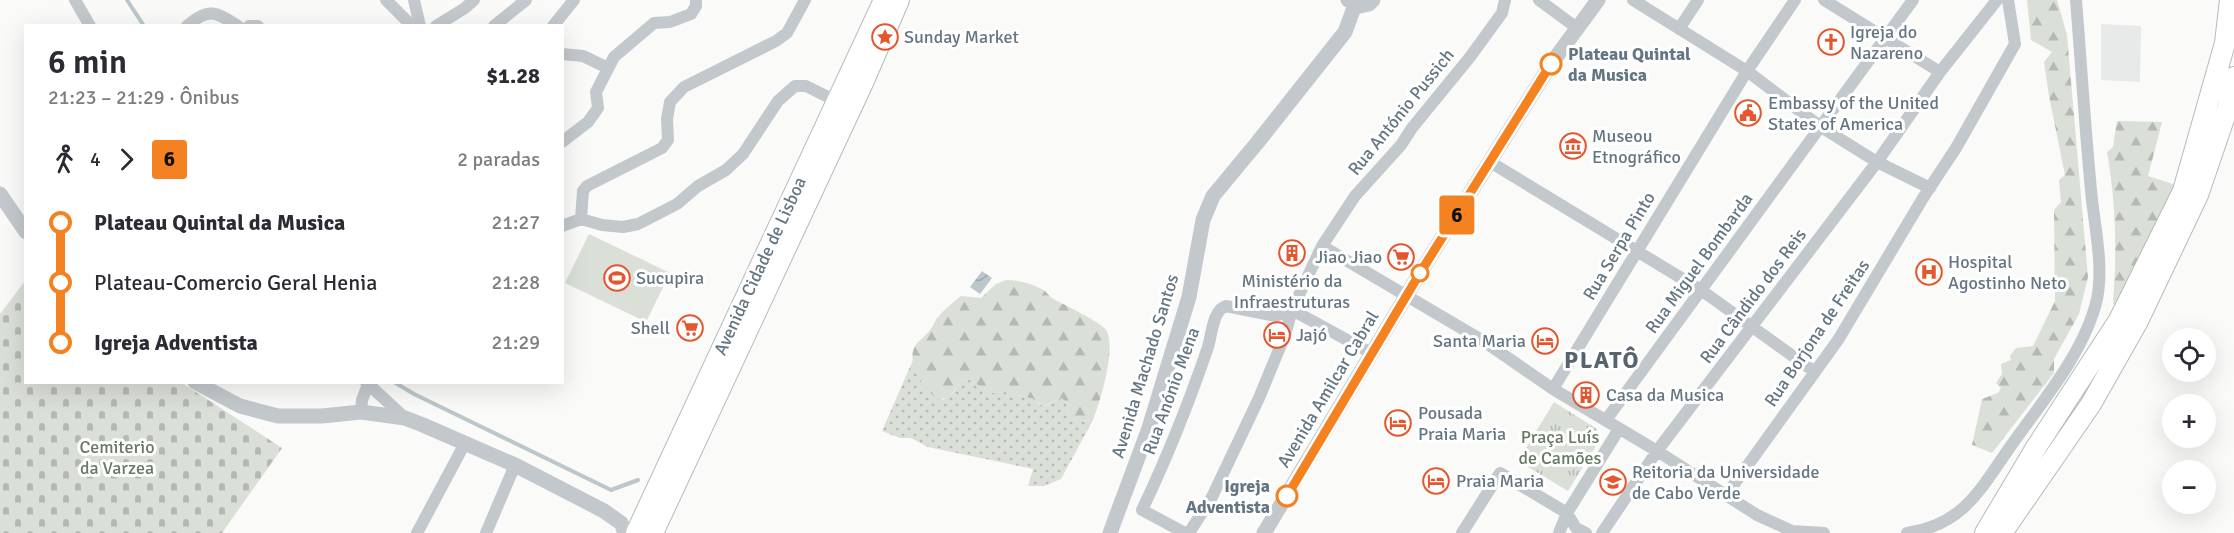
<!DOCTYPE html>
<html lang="pt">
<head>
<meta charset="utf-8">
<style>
  :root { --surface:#fff; --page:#f7f7f7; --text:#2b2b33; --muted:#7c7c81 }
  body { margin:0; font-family:Signika,sans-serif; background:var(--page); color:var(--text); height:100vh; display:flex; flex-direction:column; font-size:22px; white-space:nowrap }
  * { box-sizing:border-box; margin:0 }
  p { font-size:20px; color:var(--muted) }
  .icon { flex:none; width:33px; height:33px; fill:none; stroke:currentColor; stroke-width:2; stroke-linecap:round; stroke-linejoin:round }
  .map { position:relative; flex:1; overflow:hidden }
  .details { position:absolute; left:24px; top:24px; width:540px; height:360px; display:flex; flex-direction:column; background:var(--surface); border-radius:0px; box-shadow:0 6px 24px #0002 }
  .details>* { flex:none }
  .badge { padding:0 12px; border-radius:4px; font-size:21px; line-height:39px }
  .tools { position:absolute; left:2162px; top:328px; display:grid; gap:12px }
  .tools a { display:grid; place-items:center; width:54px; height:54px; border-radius:50%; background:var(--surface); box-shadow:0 6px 24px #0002; font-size:30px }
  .map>.badge { position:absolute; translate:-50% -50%; box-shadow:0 0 0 3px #fff }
  .legs { display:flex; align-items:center; gap:9px; height:66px; padding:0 24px; font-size:20px }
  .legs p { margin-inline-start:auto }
  .overview { display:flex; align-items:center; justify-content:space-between; height:102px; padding:0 24px }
  h1 { font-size:33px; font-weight:600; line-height:45px }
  ul { padding:0 24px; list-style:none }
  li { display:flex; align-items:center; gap:21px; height:60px; font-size:22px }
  li i { display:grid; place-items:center; width:9px; height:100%; margin:0 8px; background:currentColor }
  li i::after { content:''; width:15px; height:15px; margin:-8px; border:4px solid; border-radius:50%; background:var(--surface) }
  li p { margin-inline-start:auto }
  li:first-child i { background:linear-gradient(#0000 50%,currentColor 0) }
  li:last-child i { background:linear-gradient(currentColor 50%,#0000 0) }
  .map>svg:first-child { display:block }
  .built { fill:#e8e9e9 }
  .grass { fill:url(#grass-dots) }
  .forest { fill:url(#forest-firs) }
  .cemetery { fill:url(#cemetery-stones) }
  .park { fill:url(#park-tufts) }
  .pitch { fill:#dadfd7 }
  .water { fill:url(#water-waves) }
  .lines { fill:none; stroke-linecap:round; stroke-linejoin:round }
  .stream { stroke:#bbc7cb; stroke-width:4 }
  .primary-casing { stroke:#b5babe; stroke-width:22 }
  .minor { stroke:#c3c8cc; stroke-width:12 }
  .tertiary { stroke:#c3c8cc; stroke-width:15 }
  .primary { stroke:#fff; stroke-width:20 }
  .line-1-casing { stroke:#fff; stroke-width:14 }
  .line-1 { stroke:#f58220; stroke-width:9 }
  .stop-1-dot { fill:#fff; stroke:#f58220; stroke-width:3 }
  .labels { text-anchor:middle; stroke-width:6; stroke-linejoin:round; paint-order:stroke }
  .poi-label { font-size:18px; fill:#657683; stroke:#fff; text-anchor:start }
  .stop-label { font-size:18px; font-weight:bold; fill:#657683; stroke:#fff; text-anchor:start }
  .street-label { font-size:18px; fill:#657683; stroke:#fff }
  .park-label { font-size:18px; fill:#687a64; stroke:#fff }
  .district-label { font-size:24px; font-weight:bold; letter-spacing:1.5px; fill:#57646e; stroke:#fff }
</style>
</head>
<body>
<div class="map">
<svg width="2234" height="533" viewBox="0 0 2234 533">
  <defs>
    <pattern id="grass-dots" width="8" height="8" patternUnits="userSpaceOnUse" patternTransform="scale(1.5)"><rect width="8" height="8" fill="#dadfd7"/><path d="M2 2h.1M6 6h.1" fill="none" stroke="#b4b9b4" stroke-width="1.8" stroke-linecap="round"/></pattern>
    <pattern id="forest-firs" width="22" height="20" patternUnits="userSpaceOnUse" patternTransform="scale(1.5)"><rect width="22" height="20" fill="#dadfd7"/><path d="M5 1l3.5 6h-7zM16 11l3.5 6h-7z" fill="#b4b9b4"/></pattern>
    <pattern id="cemetery-stones" width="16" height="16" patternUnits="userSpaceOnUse" patternTransform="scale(1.5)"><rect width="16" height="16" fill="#dadfd7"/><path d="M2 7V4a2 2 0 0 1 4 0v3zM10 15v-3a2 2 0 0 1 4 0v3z" fill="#b4b9b4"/></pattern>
    <pattern id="park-tufts" width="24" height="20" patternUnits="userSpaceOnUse" patternTransform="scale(1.5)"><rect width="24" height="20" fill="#dadfd7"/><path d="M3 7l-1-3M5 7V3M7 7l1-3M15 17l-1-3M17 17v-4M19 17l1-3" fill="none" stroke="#b4b9b4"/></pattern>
    <pattern id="water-waves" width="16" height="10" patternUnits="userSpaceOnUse" patternTransform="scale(1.5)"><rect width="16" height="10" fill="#bbc7cb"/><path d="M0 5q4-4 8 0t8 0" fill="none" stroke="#9ca6aa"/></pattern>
  </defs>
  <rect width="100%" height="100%" fill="#fafaf8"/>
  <path class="built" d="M2101 24 2141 26 2140 82 2101 80Z"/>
  <path class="grass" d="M913 360 921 381 942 400 952 394 961 381 970 380 991 393 1005 392 1034 399 1040 405H1046L1062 398 1066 403 1069 417 1079 421 1093 420 1061 479 1044 486H1028L1033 469 928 447 911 438H900L882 431Z"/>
  <path class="forest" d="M2027 0H2057L2067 35 2088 277 2079 314 2054 359V373L1992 453 1972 445 1982 399 1998 393 2001 388 1996 383 2002 374 2001 364 2011 360 2010 356 2016 348 2033 346 2055 301 2054 210 2061 202 2059 180 2065 175 2049 96 2044 62 2052 52 2031 40Z
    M2117 121 2162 122 2148 176 2179 186 2123 307 2113 304C2117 252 2116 203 2107 152L2113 147Z
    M1006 280C1018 280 1034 284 1045 291 1048 294 1051 298 1055 300 1065 305 1102 323 1106 330 1117 348 1100 402 1093 420L1079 421 1069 417 1066 403 1062 398 1042 406 1034 399 1005 392 991 393 970 380 961 381 950 396 939 400C925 390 907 366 914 348 918 340 925 337 930 330 933 327 934 322 937 318 944 310 953 302 961 296L981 298 996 284Z"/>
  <path class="cemetery" d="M25 281 26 382 182 383 282 448 222 533H0V314Z"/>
  <path class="park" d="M1554 402 1597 429 1599 441 1568 491 1518 461Z"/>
  <path class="pitch" d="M589 234 670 273 646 322 565 283Z"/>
  <path class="water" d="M982 271 992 278 980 294 970 287Z"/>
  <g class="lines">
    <path class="stream" d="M127 0 144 26
      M394 382 414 394 611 490 638 480"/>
    <g class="primary-casing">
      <path id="primary" d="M636 533 884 0
        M653 533 862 85 899 0
        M1985 533 2037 446 2119 320 2183 191 2225 43 2230 0
        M2002 533 2091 404 2138 321 2198 195 2228 107 2234 77"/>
    </g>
    <path class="minor" d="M75 0 90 26
      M386 0 412 26
      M414 0 420 26
      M1539 0 1577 28
      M1633 0 1747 71 1821 127 1877 162 1930 188
      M1824 0 1940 72
      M187 26C209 7 216 12 238 26
      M249 26H258
      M436 26 465 8 474 0
      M494 26 526 0
      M553 26 574 0
      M1679 29 1698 0
      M562 54 583 56 608 68
      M562 142 588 122 598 108 596 92 614 57 654 23 670 22 691 14 696 6V0
      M1490 162 1701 290 1815 372
      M581 219 583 191 587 186 662 148 668 140 667 119 670 102 684 87 776 41 787 33 805 0
      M562 226 581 219 602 225 623 227 638 224 677 204 698 186 726 170 743 154 778 101 795 86H806L836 101
      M1322 246 1485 342 1553 389 1657 451 1757 515 1792 531 1824 533
      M1292 310 1373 354
      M366 382 405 418
      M1553 389 1747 71 1795 0
      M361 412 362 400 369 382
      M1606 420 1913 0
      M1727 494 1838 340 1923 198 1956 148 2015 44 2008 0
      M417 533 464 445
      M486 533 515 465
      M1185 533 1142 510C1167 458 1188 405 1207 350 1212 337 1212 310 1226 306L1275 316 1292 310
      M1189 533 1212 497 1259 398 1285 335 1292 310 1322 246 1355 196 1401 145 1412 128 1470 57 1502 13 1505 0
      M1462 533 1500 473 1567 513 1576 528 1586 533
      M1559 533 1567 513 1619 429
      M1602 533 1657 451 1877 162 1940 72 1997 0
      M1907 533C1963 525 1980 490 2010 447 2041 403 2085 352 2097 299 2104 264 2094 225 2091 190 2085 127 2081 63 2076 0"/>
    <path class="tertiary" d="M1348 0 1360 6 1369 4 1373 0
      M0 194 26 232
      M195 382 240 406 278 416H322L361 412 405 418 423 425 515 465 604 511 621 523 625 533
      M1110 533 1149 428 1189 297 1203 220 1213 196 1257 143 1345 32 1355 5
      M1264 533 1420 273 1551 64 1598 0"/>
    <use href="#primary" class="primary"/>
  </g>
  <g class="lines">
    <g class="line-1-casing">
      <path id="line-1" d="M1287 496 1420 273 1551 64"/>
    </g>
    <use href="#line-1" class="line-1"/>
  </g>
  <defs>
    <g id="sight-ring" transform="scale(1.35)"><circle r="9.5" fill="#fff" stroke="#e4572e" stroke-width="1.5"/><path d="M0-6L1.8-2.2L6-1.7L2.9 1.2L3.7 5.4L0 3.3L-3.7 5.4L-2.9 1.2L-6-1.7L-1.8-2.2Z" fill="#e4572e"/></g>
    <g id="church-ring" transform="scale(1.35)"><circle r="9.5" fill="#fff" stroke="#e4572e" stroke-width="1.5"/><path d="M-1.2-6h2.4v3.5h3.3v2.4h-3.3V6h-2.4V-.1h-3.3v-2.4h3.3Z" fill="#e4572e"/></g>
    <g id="civic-ring" transform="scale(1.35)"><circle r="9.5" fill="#fff" stroke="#e4572e" stroke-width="1.5"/><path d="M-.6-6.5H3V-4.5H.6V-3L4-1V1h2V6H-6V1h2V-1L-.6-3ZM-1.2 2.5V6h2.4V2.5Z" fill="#e4572e"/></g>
    <g id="museum-ring" transform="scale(1.35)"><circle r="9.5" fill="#fff" stroke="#e4572e" stroke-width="1.5"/><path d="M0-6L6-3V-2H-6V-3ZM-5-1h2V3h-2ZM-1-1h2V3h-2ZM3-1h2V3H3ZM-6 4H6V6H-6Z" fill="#e4572e"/></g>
    <g id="building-ring" transform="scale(1.35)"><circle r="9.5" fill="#fff" stroke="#e4572e" stroke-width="1.5"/><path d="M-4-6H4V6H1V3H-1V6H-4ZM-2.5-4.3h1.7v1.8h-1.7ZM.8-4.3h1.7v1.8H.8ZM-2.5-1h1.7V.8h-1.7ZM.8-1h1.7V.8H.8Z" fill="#e4572e"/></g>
    <g id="supermarket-ring" transform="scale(1.35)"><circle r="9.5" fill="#fff" stroke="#e4572e" stroke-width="1.5"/><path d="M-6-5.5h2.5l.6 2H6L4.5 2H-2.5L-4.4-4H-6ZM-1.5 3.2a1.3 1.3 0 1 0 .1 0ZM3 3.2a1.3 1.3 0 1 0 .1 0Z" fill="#e4572e"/></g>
    <g id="hospital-ring" transform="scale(1.35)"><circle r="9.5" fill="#fff" stroke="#e4572e" stroke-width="1.5"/><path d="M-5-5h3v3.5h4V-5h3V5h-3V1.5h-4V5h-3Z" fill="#e4572e"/></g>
    <g id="stadium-ring" transform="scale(1.35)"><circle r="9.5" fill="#fff" stroke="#e4572e" stroke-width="1.5"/><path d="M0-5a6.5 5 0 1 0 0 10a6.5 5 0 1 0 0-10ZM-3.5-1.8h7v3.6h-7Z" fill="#e4572e"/></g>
    <g id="hotel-ring" transform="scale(1.35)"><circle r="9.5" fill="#fff" stroke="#e4572e" stroke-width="1.5"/><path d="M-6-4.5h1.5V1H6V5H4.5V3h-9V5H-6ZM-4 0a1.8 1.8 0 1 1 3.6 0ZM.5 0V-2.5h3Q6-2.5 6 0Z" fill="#e4572e"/></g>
    <g id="university-ring" transform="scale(1.35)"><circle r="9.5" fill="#fff" stroke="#e4572e" stroke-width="1.5"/><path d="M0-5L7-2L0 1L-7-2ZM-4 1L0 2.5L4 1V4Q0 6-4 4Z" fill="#e4572e"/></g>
  </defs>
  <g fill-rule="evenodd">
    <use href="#sight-ring" x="885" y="37"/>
    <use href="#church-ring" x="1831" y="42"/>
    <use href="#civic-ring" x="1748" y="113"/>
    <use href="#museum-ring" x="1573" y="146"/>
    <use href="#building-ring" x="1292" y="253"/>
    <use href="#supermarket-ring" x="1401" y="257"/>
    <use href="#hospital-ring" x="1929" y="272"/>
    <use href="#stadium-ring" x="617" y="278"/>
    <use href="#supermarket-ring" x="690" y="328"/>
    <use href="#hotel-ring" x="1277" y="335"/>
    <use href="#hotel-ring" x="1545" y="341"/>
    <use href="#building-ring" x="1586" y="395"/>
    <use href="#hotel-ring" x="1398" y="423"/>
    <use href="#hotel-ring" x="1436" y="481"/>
    <use href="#university-ring" x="1613" y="482"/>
  </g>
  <g class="stop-1-dot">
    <circle cx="1551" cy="64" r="10"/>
    <circle cx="1420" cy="273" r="8"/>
    <circle cx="1287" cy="496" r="10"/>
  </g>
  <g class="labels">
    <g class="poi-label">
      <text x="1850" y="38">Igreja do<tspan x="1850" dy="21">Nazareno</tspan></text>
      <text x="904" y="43">Sunday Market</text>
      <text x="1768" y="109">Embassy of the United<tspan x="1768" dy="21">States of America</tspan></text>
      <text x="1592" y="142">Museou<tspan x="1592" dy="21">Etnográfico</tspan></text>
      <text x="1382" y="263" text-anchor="end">Jiao Jiao</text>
      <text x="1948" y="268">Hospital<tspan x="1948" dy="21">Agostinho Neto</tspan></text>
      <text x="636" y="284">Sucupira</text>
      <text x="1292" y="287" text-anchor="middle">Ministério da<tspan x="1292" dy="21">Infraestruturas</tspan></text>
      <text x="670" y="334" text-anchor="end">Shell</text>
      <text x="1296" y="341">Jajó</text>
      <text x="1526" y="347" text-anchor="end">Santa Maria</text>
      <text x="1606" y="401">Casa da Musica</text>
      <text x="1418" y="419">Pousada<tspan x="1418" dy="21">Praia Maria</tspan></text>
      <text x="1632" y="478">Reitoria da Universidade<tspan x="1632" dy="21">de Cabo Verde</tspan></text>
      <text x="1456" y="487">Praia Maria</text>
    </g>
    <g class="stop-label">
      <text x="1568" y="60">Plateau Quintal<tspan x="1568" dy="21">da Musica</tspan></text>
      <text x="1270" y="492" text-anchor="end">Igreja<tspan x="1270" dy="21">Adventista</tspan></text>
    </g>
    <g class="street-label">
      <text transform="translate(1401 112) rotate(-51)" y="6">Rua António Pussich</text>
      <text transform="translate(1619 246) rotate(-59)" y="6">Rua Serpa Pinto</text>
      <text transform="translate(1699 263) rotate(-54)" y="6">Rua Miguel Bombarda</text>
      <text transform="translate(760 266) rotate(-65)" y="6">Avenida Cidade de Lisboa</text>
      <text transform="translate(1753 296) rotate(-53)" y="6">Rua Cândido dos Reis</text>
      <text transform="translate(1817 333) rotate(-56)" y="6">Rua Borjona de Freitas</text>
      <text transform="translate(1145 366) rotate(-73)" y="6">Avenida Machado Santos</text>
      <text transform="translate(1328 389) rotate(-59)" y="6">Avenida Amilcar Cabral</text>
      <text transform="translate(1171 391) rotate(-70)" y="6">Rua Anónio Mena</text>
    </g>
    <g class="park-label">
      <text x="1560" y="443">Praça Luís<tspan x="1560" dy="21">de Camões</tspan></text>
      <text x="117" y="453">Cemiterio<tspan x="117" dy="21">da Varzea</tspan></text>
    </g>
    <g class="district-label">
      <text x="1602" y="368">PLATÔ</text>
    </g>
  </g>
</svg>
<div class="tools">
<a><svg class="icon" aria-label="locate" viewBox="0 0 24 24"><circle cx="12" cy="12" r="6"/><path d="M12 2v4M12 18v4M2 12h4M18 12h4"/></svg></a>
<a>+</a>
<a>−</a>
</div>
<b class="badge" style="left:1457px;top:215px;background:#f58220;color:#111">6</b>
<section class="details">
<div class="overview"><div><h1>6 min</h1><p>21:23 – 21:29 · Ônibus</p></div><b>$1.28</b></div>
<div class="legs"><svg class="icon" aria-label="walk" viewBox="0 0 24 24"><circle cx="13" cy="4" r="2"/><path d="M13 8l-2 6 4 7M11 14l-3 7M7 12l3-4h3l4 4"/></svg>4<svg class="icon" aria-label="forward" viewBox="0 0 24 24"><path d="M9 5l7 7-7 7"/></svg><b class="badge" style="background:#f58220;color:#111">6</b><p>2 paradas</p></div>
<ul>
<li><i style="color:#f58220"></i><b>Plateau Quintal da Musica</b><p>21:27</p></li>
<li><i style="color:#f58220"></i><span>Plateau-Comercio Geral Henia</span><p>21:28</p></li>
<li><i style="color:#f58220"></i><b>Igreja Adventista</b><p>21:29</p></li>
</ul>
</section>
</div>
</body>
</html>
